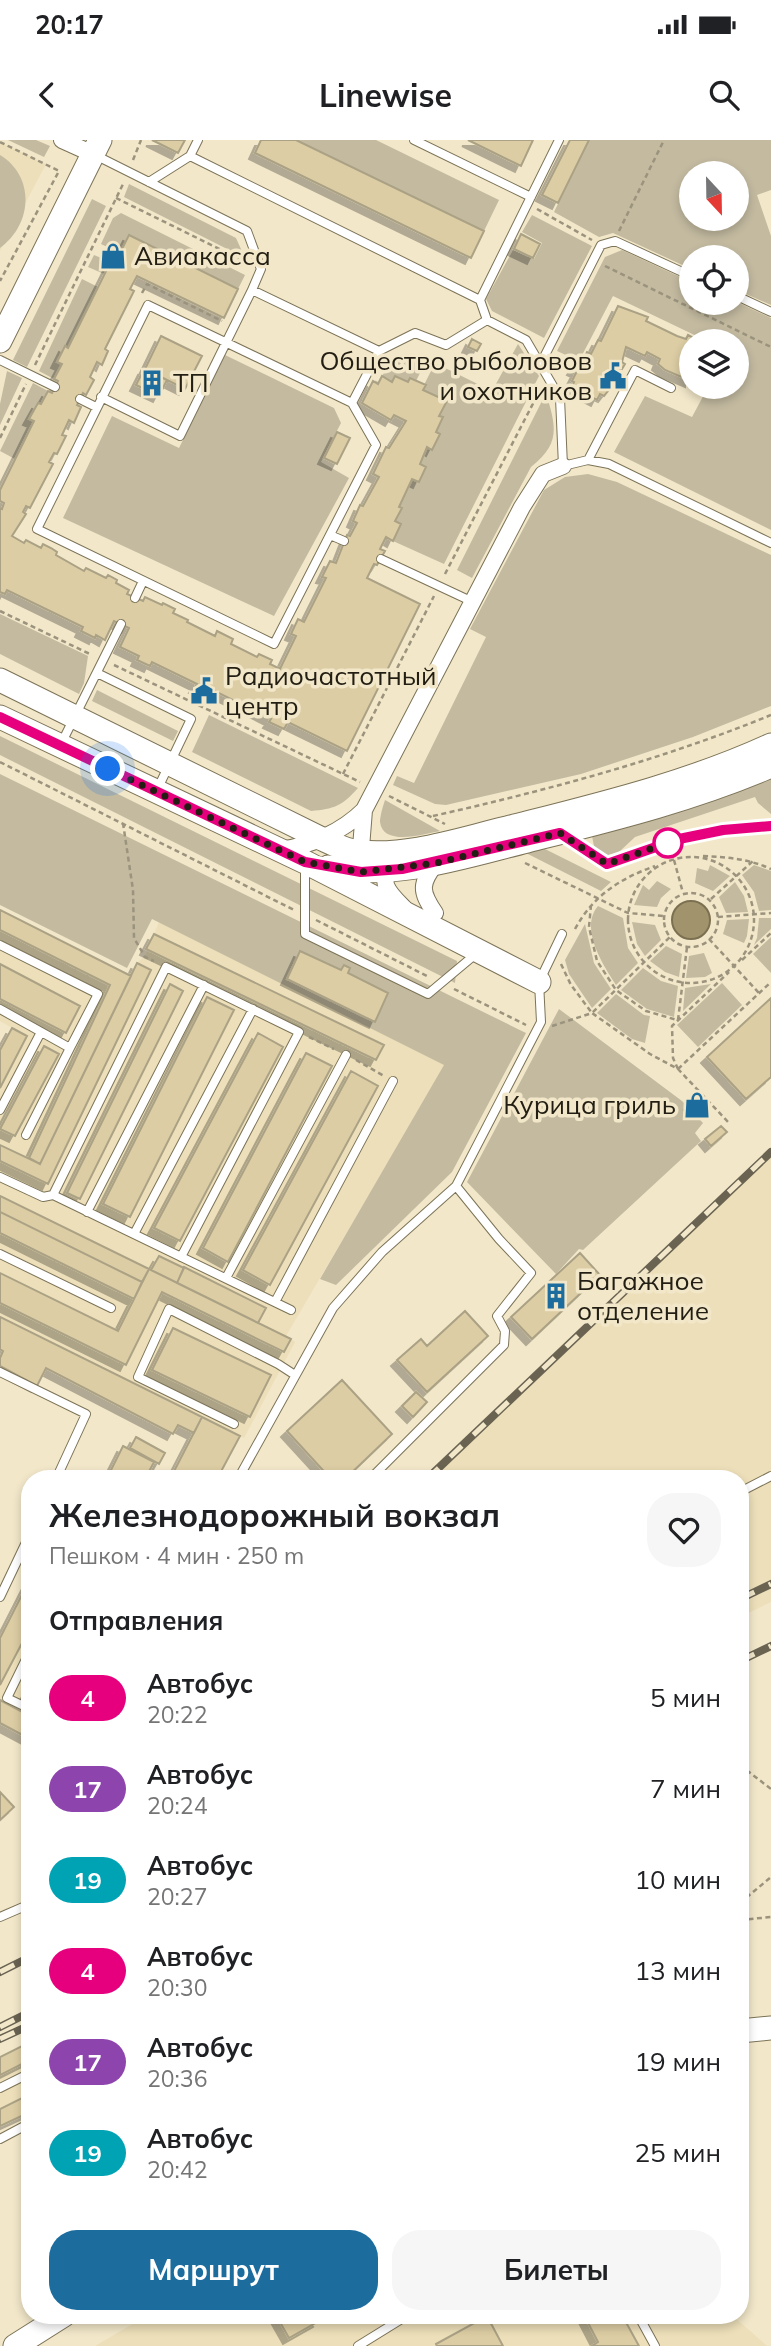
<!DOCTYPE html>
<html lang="ru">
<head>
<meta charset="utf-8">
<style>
  :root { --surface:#fff; --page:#f6f6f6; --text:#202124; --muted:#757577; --accent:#1c6c9e }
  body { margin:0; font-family:Mulish,sans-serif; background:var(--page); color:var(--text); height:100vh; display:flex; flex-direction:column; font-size:26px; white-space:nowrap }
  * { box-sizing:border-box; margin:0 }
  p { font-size:23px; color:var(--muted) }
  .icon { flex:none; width:38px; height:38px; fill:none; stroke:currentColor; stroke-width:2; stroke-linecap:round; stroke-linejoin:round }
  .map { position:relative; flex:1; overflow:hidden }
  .panel { position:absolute; left:21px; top:1330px; width:728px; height:854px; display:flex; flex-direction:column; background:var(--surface); border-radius:28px; box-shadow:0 4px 10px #0003 }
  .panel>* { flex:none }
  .badge { padding:0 14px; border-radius:23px; font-size:24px; line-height:46px }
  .needle { width:46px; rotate:158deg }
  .tools { position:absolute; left:679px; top:21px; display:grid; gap:14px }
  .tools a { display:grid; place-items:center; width:70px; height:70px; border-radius:50%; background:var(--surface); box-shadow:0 4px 10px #0003; font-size:35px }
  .you { position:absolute; width:35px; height:35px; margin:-18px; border:5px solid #fff; border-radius:50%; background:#1a73e8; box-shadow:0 0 0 10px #1a73e833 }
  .map>.badge { position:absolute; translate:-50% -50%; box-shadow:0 0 0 4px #fff }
  h2 { padding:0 28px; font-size:26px; line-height:63px }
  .round { display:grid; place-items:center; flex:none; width:74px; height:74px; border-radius:28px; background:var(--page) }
  .headline { display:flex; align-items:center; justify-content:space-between; height:119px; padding:0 28px }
  h1 { font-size:33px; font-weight:700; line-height:52px }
  .cta { display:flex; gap:14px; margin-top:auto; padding:14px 28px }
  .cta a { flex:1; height:80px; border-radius:28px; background:var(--accent); color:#fff; font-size:28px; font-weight:700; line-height:80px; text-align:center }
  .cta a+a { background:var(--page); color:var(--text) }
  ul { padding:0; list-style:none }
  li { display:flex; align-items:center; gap:21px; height:91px; padding:0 28px }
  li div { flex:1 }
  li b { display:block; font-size:26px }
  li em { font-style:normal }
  li .badge { min-width:77px; font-weight:700; text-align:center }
  .status { display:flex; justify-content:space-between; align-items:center; height:49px; padding:0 35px; background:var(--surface); direction:ltr }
  .status svg { height:19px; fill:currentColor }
  header { display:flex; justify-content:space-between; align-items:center; height:91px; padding:0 28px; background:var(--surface); font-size:32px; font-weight:700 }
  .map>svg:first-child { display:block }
  .built { fill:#ecdfb9 }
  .green { fill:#c3baa0; fill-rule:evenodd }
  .water { fill:#a1936b; stroke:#7b7051; stroke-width:2 }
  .building { fill:#dccda4; stroke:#aba285; stroke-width:2; filter:url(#shadow) }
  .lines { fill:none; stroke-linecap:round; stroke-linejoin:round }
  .lane-casing { stroke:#7c7357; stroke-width:10 }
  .street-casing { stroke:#7c7357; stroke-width:18 }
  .secondary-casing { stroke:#7c7357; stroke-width:25 }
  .path { stroke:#9b937d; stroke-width:2.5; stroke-dasharray:5 3.5; stroke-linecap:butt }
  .lane { stroke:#fff; stroke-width:8 }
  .street { stroke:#fff; stroke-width:16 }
  .secondary { stroke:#fff; stroke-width:23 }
  .rail-casing { stroke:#6a6352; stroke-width:8 }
  .rail { stroke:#f2e7c9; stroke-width:5; stroke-dasharray:16; stroke-linecap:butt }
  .line-casing { stroke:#fff; stroke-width:16 }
  .line { stroke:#e6007e; stroke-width:10 }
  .walk { stroke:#221e13; stroke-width:7; stroke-dasharray:0 12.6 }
  .stop-dot { fill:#fff; stroke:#e6007e; stroke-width:3.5 }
  .labels { text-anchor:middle; stroke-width:7; stroke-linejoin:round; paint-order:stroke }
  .poi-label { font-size:26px; fill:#221e13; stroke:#f2e7c9; text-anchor:start }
</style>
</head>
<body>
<div class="status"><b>20:17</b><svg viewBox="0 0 49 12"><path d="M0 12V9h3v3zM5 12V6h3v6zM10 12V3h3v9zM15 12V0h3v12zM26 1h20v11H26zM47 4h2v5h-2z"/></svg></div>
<header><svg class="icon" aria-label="back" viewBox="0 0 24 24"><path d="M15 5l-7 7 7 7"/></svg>Linewise<svg class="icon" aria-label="search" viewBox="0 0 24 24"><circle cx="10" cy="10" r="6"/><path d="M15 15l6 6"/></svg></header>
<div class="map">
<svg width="771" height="2206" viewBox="0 0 771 2206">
  <defs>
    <filter id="shadow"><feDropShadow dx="-6" dy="6" stdDeviation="0" flood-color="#0004"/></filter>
  </defs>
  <rect width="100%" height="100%" fill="#f2e7c9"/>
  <path class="built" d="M0 2 46 24 0 111Z
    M0 770 131 835 137 823 145 816 159 782 445 925 286 1196 295 1202 244 1298 0 1177V910L12 888 0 881Z
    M771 1013V1462L740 1477V1339H424Z
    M30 1439V1599L0 1583V1498Z
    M30 1902V1972L0 1986V1917Z
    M148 2175H732L767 2206H95Z"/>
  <path class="green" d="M8 0H36L50 6 44 17Z
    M296 0H376L499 60 484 91Z
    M589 0H771V50L757 55 771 96V165L737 150V117H691V129L613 93 599 97 554 72ZM691 33H737V79H691Z
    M0 15C36 37 32 85 0 108Z
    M129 44 236 98 245 118 124 57Z
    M92 59 106 66 27 227 13 220Z
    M121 73 245 135 238 149 130 95 120 113 101 104 113 78Z
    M532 75 592 106 544 198 492 171 486 159 513 110 534 119 542 103 522 92Z
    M622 110 691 142V163L737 162 771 178V390L614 312 645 256 692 277 708 247H737V201H707L613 156 579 221 557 211 605 117Z
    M94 115 111 122 104 134 88 127Z
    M82 139 98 147 68 208 64 207 57 221 62 224 54 239 39 231Z
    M518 204 539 236 444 424 393 401 401 385 395 381 402 369 399 367 412 339 419 342 426 327 420 324 427 307 432 309 436 292 443 278 439 276 446 261 423 250 425 246 424 245 435 223 492 251Z
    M225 215 334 268 341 283 321 322 349 338 274 476 63 378 112 276 179 308Z
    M418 216 427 219 416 241 408 242 395 236 392 242 382 236 391 222Z
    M7 231 22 238 0 285V264Z
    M33 243 48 251 41 264 37 263 30 279 34 281 15 319 0 311Z
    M546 253C556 287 561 303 531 327L472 438 457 430Z
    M588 334 617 342 771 415V566L693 597 581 634 446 665 435 664 393 645 397 636 414 643 486 497 470 489 544 350 565 337Z
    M0 474 88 516 84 543 79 554 0 514Z
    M97 550 178 591 173 601 92 561Z
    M209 575 358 648C342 666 334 669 311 671L192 612Z
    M0 596 457 821 455 843 0 615Z
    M0 634 526 893 452 1032 336 1145 320 1139 444 925 152 779 127 828 0 765Z
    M771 635V674L758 663 755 657 635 697 618 713 608 715 601 713 594 706 592 696 693 665Z
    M385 660 440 691C425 694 383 707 380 682 380 676 383 666 385 660Z
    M539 706 611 742 601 751 524 712Z
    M710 725 730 736 713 751 695 743 697 728 708 731Z
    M754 725 771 731V770L759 771 754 752 742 735Z
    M657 741 671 749 661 758 657 767 634 765 643 745 649 750Z
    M735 742 744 756 748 772 726 773 719 757Z
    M598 766 623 778 628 808 638 823 616 845C603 825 579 788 598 766Z
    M759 778H771V789L754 805 757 798Z
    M749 779 747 796 744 803 723 794 727 780Z
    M632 782 655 785 661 800 645 816 637 804Z
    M585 784 594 823 611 849 592 868 569 834 565 820Z
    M771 797V833L753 814Z
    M666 806 682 814 679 837 665 832 650 821Z
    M704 813 712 833 705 837 686 838 689 816Z
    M643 828 661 841 678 846 674 877 647 869 621 850Z
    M722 843 742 865 698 907 677 885Z
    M711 844 683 871 685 848Z
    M616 854 644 875 650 876 645 903 632 899 597 873Z
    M559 869 682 961 703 983 695 993 701 1001 583 1110 579 1109 556 1134 467 1042Z"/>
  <path class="water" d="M672 780a19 19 0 1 1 38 0a19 19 0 1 1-38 0Z"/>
  <path class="building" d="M152 0H185L178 13Z
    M261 0H296L484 91 471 118 255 13Z
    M468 0H533L521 26Z
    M570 0H589L558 63 542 55Z
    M521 94 540 104 533 118 514 109Z
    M129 95 238 149 224 178 137 136 130 149 134 151 105 209 108 211 102 225 97 222 90 237 94 240 86 255 83 253 77 265 81 267 74 283 69 280 62 295 66 296 57 314 54 313 49 322 53 324 30 368 26 366 23 372 26 374 12 396 24 403 26 400 41 408 43 404 51 408 57 412 56 415 84 431 86 428 106 438 108 435 117 440 116 443 129 450 127 454 143 461 145 457 162 465 163 463 175 469 173 473 188 480 187 482 215 496 217 491 233 499 231 504 257 517 259 514 272 520 270 524 280 529 296 496 291 494 298 479 304 482 326 438 322 437 330 421 336 423 347 395 350 396 357 383 353 381 360 365 363 366 379 337 373 334 386 307 389 308 406 281 394 275 391 280 362 263 373 241 378 244 382 236 392 242 395 236 408 242 410 238 426 245 423 250 447 261 439 276 443 277 436 292 440 294 432 310 427 307 420 324 426 327 419 342 412 339 399 367 402 368 395 381 401 384 393 401 386 397 380 409 385 411 377 425 374 424 367 438 420 464 347 611 288 582 284 589 269 582 271 579 213 550 211 554 195 547 197 544 152 522 150 526 137 520 139 516 120 507 129 488 114 481 105 500 96 495 95 498 81 491 83 487 7 450 5 454 0 452V368L2 369 4 363 0 361V350L34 281 29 279 38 263 41 264 48 251 52 253 58 241 54 239 62 224 57 222 65 206 68 208 116 111 120 113Z
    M618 166 648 177 646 181 677 196 686 199 688 195 697 200 691 201V241L665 230 658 224 660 219 647 212 645 216 626 207 622 222 625 224 622 229 617 227 611 240 615 242 604 256 600 254 597 260 572 247 574 242 572 241 577 231 573 229 577 223 581 225 587 212 591 214 598 200 601 201Z
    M161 196 202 216 185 249 145 229Z
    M472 199 481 204 477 211 468 207Z
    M144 229 167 240 159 256 136 245Z
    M337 292 350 298 337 324 324 318Z
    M0 770 131 836 40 1024 29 1018 110 845 0 790Z
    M154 794 384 905 376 920 146 809Z
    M300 811 341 830 344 825 350 828 348 833 388 853 375 882 287 839Z
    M137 823 151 830 48 1044 0 1021V1005L40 1024Z
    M0 824 80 866 66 893 0 859Z
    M170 844 183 851 80 1059 67 1053Z
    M207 857 234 870 130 1077 103 1064Z
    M771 858V937L746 959 707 917Z
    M12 888 27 896 0 948V910Z
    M258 893 283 907 180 1101 154 1088Z
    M44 906 59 914 15 996 0 989Z
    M306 913 332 926 228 1122 203 1108Z
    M351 931 378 946 270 1145 243 1130Z
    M696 958 704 966 699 972 690 964Z
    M721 986 727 992 711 1006 705 999Z
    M0 1056 149 1129 142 1142 0 1072Z
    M0 1072 142 1142 134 1159 0 1093Z
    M580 1113 600 1135 532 1199 511 1177Z
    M159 1116 184 1128 177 1143 151 1130Z
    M184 1127 266 1168 258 1183 177 1143Z
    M149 1129 291 1199 284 1212 162 1152 126 1225 0 1163V1133L118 1191Z
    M465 1171 488 1196 427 1252 397 1220 421 1199 427 1206Z
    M0 1177 202 1277 194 1293 178 1285 173 1294 46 1228 37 1246 0 1226V1218L3 1211 0 1209Z
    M173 1188 271 1235 250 1277 152 1230Z
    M342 1240 392 1294 345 1339H331L287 1291Z
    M416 1252 427 1262 413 1277 402 1266Z
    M202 1277 240 1296 217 1339H170Z
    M136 1297 165 1313 159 1324 130 1308Z
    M123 1306 154 1322 145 1339H125L110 1332Z
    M30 1439V1488L0 1545V1498Z
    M30 1547V1563L23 1560Z
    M0 1560 30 1576V1599L0 1583Z
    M0 1652 14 1667 0 1680Z
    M30 1902V1920L0 1935V1917Z
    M30 1954V1972L0 1986V1969Z
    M276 2175H315L319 2181 289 2198Z
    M584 2175H622L639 2206H592L598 2202Z
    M487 2176 503 2206H437L436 2204Z"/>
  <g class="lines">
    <g class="lane-casing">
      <path id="lane" d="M414 0 531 57
        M93 14 247 91 261 129 252 150 379 211 415 193 446 205 487 180 526 200 560 258 563 326 588 320 609 324 771 403
        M190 16 480 160
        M190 16 198 0
        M149 42 190 16
        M737 156 771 172
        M148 165 352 263 376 305 274 504 37 389Z
        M487 180 480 160 559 0
        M0 220 55 247
        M541 223 601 105 615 101 691 136
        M101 257 180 296 252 150
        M80 259 96 267
        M352 263 379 211
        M588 320 635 230 671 248
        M330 395 344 401
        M381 419 473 462
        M135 458 143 441
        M97 533 191 579 157 650
        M61 604 121 484
        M564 696 607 724 679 699 723 690 771 686
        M305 725V794L428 854 477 813
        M0 805 98 854 70 908 0 869
        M0 970 41 892
        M26 995 70 908
        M0 1037 43 1057 53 1055 291 1170
        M53 1055 166 827 299 892 181 1117
        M87 1072 204 845
        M134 1094 253 869
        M0 1114 111 1168
        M226 1138 346 915
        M275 1162 393 941
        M0 1232 86 1274 56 1339
        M234 1284 138 1237 169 1169 278 1224 295 1235
        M238 1339 333 1168 382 1112 456 1046 541 882 539 842 562 794
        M370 1339 504 1205 505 1191 497 1176 531 1133 499 1099 456 1046
        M740 1352 771 1336
        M0 1457 30 1394
        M30 1511 7 1558 30 1569
        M0 1777 30 1764
        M0 1948 30 1933
        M0 1999 30 1983
        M638 2175 655 2206
        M358 2206 408 2175"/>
    </g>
    <g class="street-casing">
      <path id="street" d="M62 0 93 14
        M280 710C310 706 342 692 364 670L522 367 543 334 563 326
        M360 720 364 670
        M395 724C375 741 390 754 404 768
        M435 773C420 751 420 744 436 723"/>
    </g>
    <g class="secondary-casing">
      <path id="secondary" d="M0 201 100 0
        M0 540 320 698C333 704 346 711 360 712 409 717 460 699 507 688 597 665 686 644 771 605
        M0 577 305 722 539 842
        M328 727C395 740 463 717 527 701 610 680 692 660 771 626
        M740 1891 771 1888
        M15 2206 64 2175"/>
    </g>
    <path class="path" d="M0 2 59 31 0 141
      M133 20 141 0
      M116 58 246 122
      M537 69 592 100
      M619 91 664 0
      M605 126 771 207
      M142 153 147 144 222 181
      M35 225 124 42
      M0 298 26 244
      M445 434 540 250
      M0 471 92 515
      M114 525 360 642
      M0 622 294 770
      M343 634 434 456
      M389 656 445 684
      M433 676C548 650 661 620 771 575
      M123 683 133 750 134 798 145 817 154 821
      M703 716C727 717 749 719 771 729
      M628 780a63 63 0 1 1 126 0a63 63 0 1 1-126 0Z
      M674 720 683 753
      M525 723 628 773 664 776
      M664 780a27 27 0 1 1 54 0a27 27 0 1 1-54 0Z
      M711 759 753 721
      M591 765 589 787 597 821 616 850 646 871 677 880
      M718 777 771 773
      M316 780 429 837
      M575 789C593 756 619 739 655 726
      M709 799 759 853
      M742 820 771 793
      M561 824 571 845 592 873 670 797
      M454 849 526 885
      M678 880 687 807
      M552 886 592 873 650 914 678 929 730 984
      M309 897 334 909
      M356 920 384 936
      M678 929 673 918 672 886 729 832
      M678 929 771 842
      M740 1625 771 1649
      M740 1763 771 1737
      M740 1780 771 1777"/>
    <use href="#lane" class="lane"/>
    <use href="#street" class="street"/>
    <use href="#secondary" class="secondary"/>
    <g class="rail-casing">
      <path id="rail" d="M427 1339 771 1012
        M740 1459 771 1444
        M740 1521 771 1506
        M0 1832 30 1817
        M0 1887 30 1872
        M0 1899 30 1885"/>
    </g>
    <use href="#rail" class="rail"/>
  </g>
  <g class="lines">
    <g class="line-casing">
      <path id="line" d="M0 577 305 722 361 732 402 729 560 693 607 724 679 699 723 690 771 686"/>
    </g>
    <use href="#line" class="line"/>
    <path class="walk" d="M108 629 305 722 361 732 436 723 560 693 607 724 679 699 668 703"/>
  </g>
  <defs>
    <g id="shop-bare" transform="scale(2.1)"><path d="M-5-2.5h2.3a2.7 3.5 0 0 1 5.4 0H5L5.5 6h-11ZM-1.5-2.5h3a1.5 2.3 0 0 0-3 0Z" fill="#1c6c9e" stroke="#f2e7c9" stroke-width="2.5" paint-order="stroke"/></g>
    <g id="civic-bare" transform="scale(2.1)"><path d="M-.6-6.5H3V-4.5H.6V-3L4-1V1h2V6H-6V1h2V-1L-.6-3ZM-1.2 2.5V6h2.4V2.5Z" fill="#1c6c9e" stroke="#f2e7c9" stroke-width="2.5" paint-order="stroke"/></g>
    <g id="building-bare" transform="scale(2.1)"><path d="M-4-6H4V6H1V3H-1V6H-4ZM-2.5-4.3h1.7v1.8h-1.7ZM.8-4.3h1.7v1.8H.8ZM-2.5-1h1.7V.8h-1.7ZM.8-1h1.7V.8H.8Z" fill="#1c6c9e" stroke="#f2e7c9" stroke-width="2.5" paint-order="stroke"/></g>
  </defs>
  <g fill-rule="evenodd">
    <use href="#shop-bare" x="113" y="116"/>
    <use href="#civic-bare" x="613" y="236"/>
    <use href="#building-bare" x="152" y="243"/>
    <use href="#civic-bare" x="204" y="551"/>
    <use href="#shop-bare" x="697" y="965"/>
    <use href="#building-bare" x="556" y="1156"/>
  </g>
  <circle class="stop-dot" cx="668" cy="703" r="14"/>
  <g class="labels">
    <g class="poi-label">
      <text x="134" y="125">Авиакасса</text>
      <text x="592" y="230" text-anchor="end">Общество рыболовов<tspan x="592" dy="30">и охотников</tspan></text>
      <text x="173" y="252">ТП</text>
      <text x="225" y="545">Радиочастотный<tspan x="225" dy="30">центр</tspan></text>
      <text x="676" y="974" text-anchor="end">Курица гриль</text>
      <text x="577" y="1150">Багажное<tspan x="577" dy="30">отделение</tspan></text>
    </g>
  </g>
</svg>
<div class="tools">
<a><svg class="needle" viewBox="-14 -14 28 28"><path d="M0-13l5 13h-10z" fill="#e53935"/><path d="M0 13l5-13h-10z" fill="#757577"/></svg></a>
<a><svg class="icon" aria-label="locate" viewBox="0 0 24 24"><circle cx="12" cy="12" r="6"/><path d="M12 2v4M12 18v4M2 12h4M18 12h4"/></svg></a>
<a><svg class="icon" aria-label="layers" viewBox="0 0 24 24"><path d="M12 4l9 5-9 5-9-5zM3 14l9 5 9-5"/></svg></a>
</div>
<div class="you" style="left:108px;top:629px"></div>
<section class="panel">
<div class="headline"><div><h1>Железнодорожный вокзал</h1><p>Пешком · 4 мин · 250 m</p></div><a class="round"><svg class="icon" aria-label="heart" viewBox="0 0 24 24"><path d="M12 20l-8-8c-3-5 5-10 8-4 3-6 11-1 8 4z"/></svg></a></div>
<h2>Отправления</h2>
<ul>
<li><span class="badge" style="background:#e6007e;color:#fff">4</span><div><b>Автобус</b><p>20:22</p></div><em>5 мин</em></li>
<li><span class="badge" style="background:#8e44ad;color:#fff">17</span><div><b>Автобус</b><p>20:24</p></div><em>7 мин</em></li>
<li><span class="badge" style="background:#00a3b4;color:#fff">19</span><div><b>Автобус</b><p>20:27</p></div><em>10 мин</em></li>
<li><span class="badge" style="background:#e6007e;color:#fff">4</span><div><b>Автобус</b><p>20:30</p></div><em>13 мин</em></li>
<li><span class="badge" style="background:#8e44ad;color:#fff">17</span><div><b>Автобус</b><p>20:36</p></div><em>19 мин</em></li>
<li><span class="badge" style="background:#00a3b4;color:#fff">19</span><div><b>Автобус</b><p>20:42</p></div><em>25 мин</em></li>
</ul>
<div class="cta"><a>Маршрут</a><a>Билеты</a></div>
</section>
</div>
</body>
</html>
